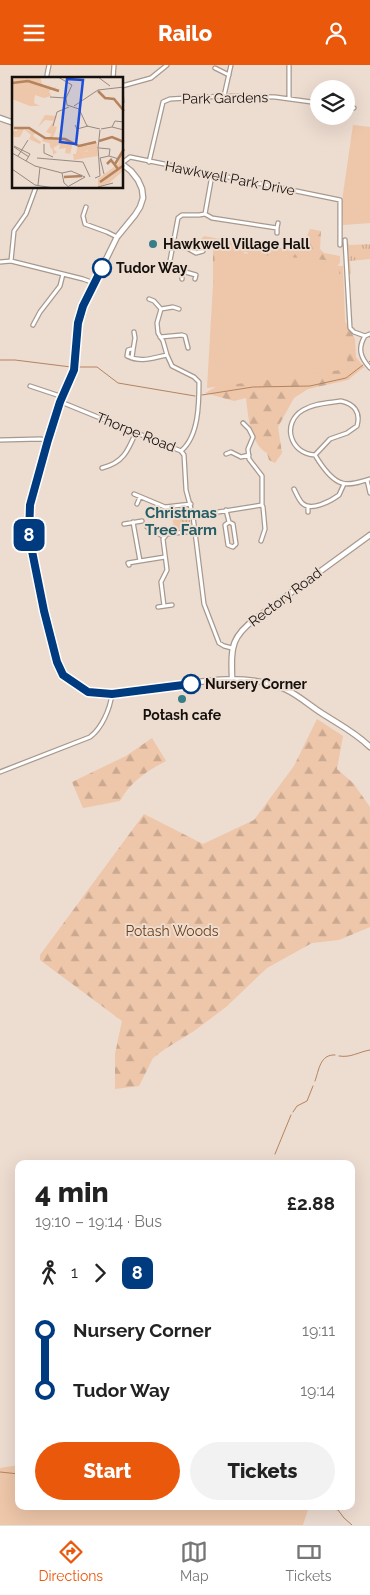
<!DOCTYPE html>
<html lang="en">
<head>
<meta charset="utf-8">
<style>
  :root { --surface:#fff; --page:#f2f2f2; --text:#222; --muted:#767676; --line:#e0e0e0; --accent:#ea580c }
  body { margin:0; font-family:Raleway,sans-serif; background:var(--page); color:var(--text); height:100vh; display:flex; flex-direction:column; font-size:19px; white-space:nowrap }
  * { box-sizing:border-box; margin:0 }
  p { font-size:16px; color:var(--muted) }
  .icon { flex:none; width:28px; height:28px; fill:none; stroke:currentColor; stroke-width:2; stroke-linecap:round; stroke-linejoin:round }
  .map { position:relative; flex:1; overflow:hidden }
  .side { position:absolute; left:15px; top:1095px; width:340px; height:350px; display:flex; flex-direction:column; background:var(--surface); border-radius:10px; box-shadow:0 5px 20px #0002 }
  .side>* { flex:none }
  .badge { padding:0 10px; border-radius:8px; font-size:18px; line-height:32px }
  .buttons { position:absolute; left:310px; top:15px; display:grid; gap:10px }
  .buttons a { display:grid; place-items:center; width:45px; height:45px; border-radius:50%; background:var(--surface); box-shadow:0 5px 20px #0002; font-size:25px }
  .map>.badge { position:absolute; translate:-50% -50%; box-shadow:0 0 0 2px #fff }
  .legs { display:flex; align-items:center; gap:8px; height:55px; padding:0 20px; font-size:16px }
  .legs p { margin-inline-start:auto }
  .head { display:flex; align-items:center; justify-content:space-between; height:85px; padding:0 20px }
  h1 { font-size:28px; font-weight:800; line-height:38px }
  .button { display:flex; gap:10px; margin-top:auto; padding:10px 20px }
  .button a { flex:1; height:58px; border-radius:30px; background:var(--accent); color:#fff; font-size:20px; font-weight:800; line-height:58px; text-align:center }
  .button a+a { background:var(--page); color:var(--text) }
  ul { padding:0 20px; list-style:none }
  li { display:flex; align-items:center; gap:18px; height:60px; font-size:19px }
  li i { display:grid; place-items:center; width:8px; height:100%; margin:0 6px; background:currentColor }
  li i::after { content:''; width:12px; height:12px; margin:-6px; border:4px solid; border-radius:50%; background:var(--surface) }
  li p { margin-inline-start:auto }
  li:first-child i { background:linear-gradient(#0000 50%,currentColor 0) }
  li:last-child i { background:linear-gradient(currentColor 50%,#0000 0) }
  header { display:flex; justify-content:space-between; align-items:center; height:65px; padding:0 20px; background:var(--accent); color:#fff; font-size:22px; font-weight:800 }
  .menu { display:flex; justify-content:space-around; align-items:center; height:70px; border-top:1px solid var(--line); background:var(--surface); font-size:14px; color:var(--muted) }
  .menu a { display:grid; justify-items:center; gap:2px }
  .menu .active { color:var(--accent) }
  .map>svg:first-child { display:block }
  .grass { fill:url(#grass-tufts) }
  .forest { fill:url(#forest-firs) }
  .green { fill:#eec6a9 }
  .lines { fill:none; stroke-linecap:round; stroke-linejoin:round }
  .stream { stroke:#b5845f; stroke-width:1 }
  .street-casing { stroke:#a8998e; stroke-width:5.5 }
  .secondary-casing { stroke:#a8998e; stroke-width:7 }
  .street { stroke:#fff; stroke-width:3 }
  .secondary { stroke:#fff; stroke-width:4.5 }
  .line-1-casing { stroke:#fff; stroke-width:11 }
  .line-1 { stroke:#003b80; stroke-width:8 }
  .poi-dot { fill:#377e88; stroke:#eddcd0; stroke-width:2 }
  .stop-1-dot { fill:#fff; stroke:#003b80; stroke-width:2.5 }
  .labels { text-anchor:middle; stroke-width:4; stroke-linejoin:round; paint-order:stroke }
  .street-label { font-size:14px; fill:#16100d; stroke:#eddcd0 }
  .poi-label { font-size:14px; font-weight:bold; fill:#16100d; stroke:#eddcd0; text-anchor:start }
  .stop-label { font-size:14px; font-weight:bold; fill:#16100d; stroke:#eddcd0; text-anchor:start }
  .park-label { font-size:14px; fill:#6f3e14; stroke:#eddcd0 }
  .neighbourhood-label { font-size:15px; font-weight:bold; fill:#245d65; stroke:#eddcd0 }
  .inset-river { fill:none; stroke:#b5845f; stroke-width:2.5 }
  .inset-road { fill:none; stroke:#978a82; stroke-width:1 }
  .view { fill:#1d4ed8; fill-opacity:0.15; stroke:#1d4ed8; stroke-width:2.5 }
  .inset-edge { fill:none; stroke:#16100d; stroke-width:2.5 }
</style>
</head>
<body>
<header><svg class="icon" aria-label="menu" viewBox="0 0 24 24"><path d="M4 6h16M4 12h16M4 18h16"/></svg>Railo<svg class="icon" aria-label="person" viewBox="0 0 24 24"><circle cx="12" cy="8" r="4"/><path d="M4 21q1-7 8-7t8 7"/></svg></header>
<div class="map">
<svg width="370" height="1460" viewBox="0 0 370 1460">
  <defs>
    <pattern id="grass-tufts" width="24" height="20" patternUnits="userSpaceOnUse" patternTransform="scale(1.25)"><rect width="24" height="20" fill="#eec6a9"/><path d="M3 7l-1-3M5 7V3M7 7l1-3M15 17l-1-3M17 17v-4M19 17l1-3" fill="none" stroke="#cba990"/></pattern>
    <pattern id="forest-firs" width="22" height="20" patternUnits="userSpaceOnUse" patternTransform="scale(1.25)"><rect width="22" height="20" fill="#eec6a9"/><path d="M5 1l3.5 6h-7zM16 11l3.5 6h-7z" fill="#cba990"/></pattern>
  </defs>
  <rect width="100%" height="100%" fill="#eddcd0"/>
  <path class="grass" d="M348 177 349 180 370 179V194L350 196 351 209H348L347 179Z
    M188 444 192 467 175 469 171 445Z"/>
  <path class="forest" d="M310 164 321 166 320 184 324 188 340 191V198L332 203 251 193 247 187H244L243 193 213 246V184L201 174 204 171 253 180 301 186Z
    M337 201H343L345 256 355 274 356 292 364 302 348 315 308 324 294 333 278 362 282 388 275 398 269 395 267 388C250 379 248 350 246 333L234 336 205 328 221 319Z
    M317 654 343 671 337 704 353 718 370 742V862L339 875 312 878 267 903 226 942 194 966 165 984 153 993 139 1021 115 1024V989L122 956 40 895V890L144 749 203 779 254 755 294 701Z
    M152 673 166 696C147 706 130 717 120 736L83 743 72 717 126 691Z"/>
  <path class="green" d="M353 60 370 62V158L343 160 342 136Z
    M215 186 338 196 348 304 207 323Z
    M19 1400V1441H309L303 1460H0V1403Z"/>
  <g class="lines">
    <path class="stream" d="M0 295H15L71 302
      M369 297 370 296
      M78 302H97L118 318 195 331
      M202 330 253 322 310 321 346 313 363 300
      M339 991C351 993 358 987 370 985
      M315 1016C319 1005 320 989 335 990
      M293 1047 297 1041 307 1036 313 1021
      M275 1089 291 1050
      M0 1407 19 1409
      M321 1441 338 1445 344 1453 352 1460"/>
    <g class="street-casing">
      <path id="street" d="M215 3 229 10
        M47 10 49 0
        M113 14 114 0
        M122 21 151 13 167 0
        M224 31 231 0
        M289 34V0
        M346 42 354 43
        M149 97 163 37 170 34 224 31 275 32 319 38
        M122 98 130 92 340 135V180
        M86 142 83 151 85 159 107 167 117 172
        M205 149 212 153 277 163 278 158
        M277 168V163
        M345 175 350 263 354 267 365 271
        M173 181 187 183 196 188 203 186
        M11 196 14 166 26 149 36 122
        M0 197 11 196 83 214 94 218
        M162 201H169L178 153 182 150H199L205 149 212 110
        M169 201 182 206V214
        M182 206 196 210 195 214
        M149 234 154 236 161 244 157 258 158 268 163 276 167 290 172 301 194 312 199 317C199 338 199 371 181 386
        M161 244 173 242 179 244
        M33 260 40 247 60 221 63 209
        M370 269 365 271C357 284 361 293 370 303
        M160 272 182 270 185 271 188 283
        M133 285 135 273 134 267
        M132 293 133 285 131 284 128 285 127 291C141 298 152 293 167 290
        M30 321 63 332
        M341 336C354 339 361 347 357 361L347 368 330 374 315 390C290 389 281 358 303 345 314 338 329 338 341 336Z
        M61 337 181 386 184 390 186 425 193 451 204 539 219 578 224 581 232 583
        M0 375 40 374 48 375
        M226 389 231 387 241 392 249 390
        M315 390C321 400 331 415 342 418 351 421 362 416 370 414
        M102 403C123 398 128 386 136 367
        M367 415 370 428
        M294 424C296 428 299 435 302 438 311 447 331 436 339 430L344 419
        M134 429 165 442 191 439
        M137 439 140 432
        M226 445 229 457 225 460 228 480 233 482 236 479 233 459 229 457
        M308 447V441
        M193 451 262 440V411L249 394 248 384 253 372 249 364 243 358
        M133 457 140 496 165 492
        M124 459 142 456
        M147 462 164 472
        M261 476 265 464 263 442 262 440
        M129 500 128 498 140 496
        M164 541 161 517 167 505 163 474 167 469 195 466
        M158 542 172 540
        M0 707 90 672C102 663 110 644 112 629"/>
    </g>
    <g class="secondary-casing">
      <path id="secondary" d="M0 53 14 58
        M122 99 131 106 138 115 142 124 143 133 140 142 135 150 117 172 83 241 78 258 74 305 61 337 48 375 30 440 29 454V471L35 500 57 597 63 610 74 619 88 627 104 630C163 628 228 600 285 624 300 631 310 641 323 649 340 660 356 668 370 682
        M232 613C231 581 231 571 259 551L370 470"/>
    </g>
    <use href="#street" class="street"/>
    <use href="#secondary" class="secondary"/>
  </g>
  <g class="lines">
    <g class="line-1-casing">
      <path id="line-1" d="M102 203 83 241 78 258 74 305 60 337 48 375 30 440 29 471 44 546 57 597 63 610 88 627 112 629 191 619"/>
    </g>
    <use href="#line-1" class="line-1"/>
  </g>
  <g class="poi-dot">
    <circle cx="153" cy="179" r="5"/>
    <circle cx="182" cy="634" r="5"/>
  </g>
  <g class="stop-1-dot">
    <circle cx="102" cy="203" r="9"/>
    <circle cx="191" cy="619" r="9"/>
  </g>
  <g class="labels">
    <g class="street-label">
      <text transform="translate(225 33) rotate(-1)" y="5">Park Gardens</text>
      <text transform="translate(230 113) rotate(11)" y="5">Hawkwell Park Drive</text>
      <text transform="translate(136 367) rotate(22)" y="5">Thorpe Road</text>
      <text transform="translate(285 532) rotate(-37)" y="5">Rectory Road</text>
    </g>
    <g class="poi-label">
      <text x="163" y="184">Hawkwell Village Hall</text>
      <text x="182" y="655" text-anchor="middle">Potash cafe</text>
    </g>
    <g class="stop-label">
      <text x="116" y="208">Tudor Way</text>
      <text x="205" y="624">Nursery Corner</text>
    </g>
    <g class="park-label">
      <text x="172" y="871">Potash Woods</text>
    </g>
    <g class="neighbourhood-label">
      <text x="181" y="453">Christmas<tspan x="181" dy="17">Tree Farm</tspan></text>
    </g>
  </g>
  <g transform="translate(12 12)">
    <rect width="111" height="111" fill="#eddcd0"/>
    <path d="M85 65 86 79 73 81 72 75 76 74V69ZM111 72V87L88 105 111 89V94L97 106 86 110V102L106 87Z" fill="#eec6a9"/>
    <path d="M4 0H28L30 7 36 10 37 8 38 12 46 9 37 14 39 19 32 21 23 18 22 26 28 29H18L0 22V4ZM33 38 45 39 41 49 45 50 41 61 42 73 45 75 41 78 40 67 30 64 31 61 37 63 39 57 34 55 42 44 33 43 26 50ZM6 51 24 55 21 59 29 65 28 67 17 62 19 58 12 52 8 60H2L0 54H5Z" fill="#eec6a9"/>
    <path d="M36 62 61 65 58 77H64L66 68 76 69V73L72 75 73 81 62 83 61 77 53 76 54 71 47 72 48 67 39 72Z" fill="#eec6a9"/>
    <path class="inset-river" d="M16 4 47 14M0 6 16 4M86 14 93 21 102 22 112 34M2 51H17L33 61 53 62 67 69 84 65M87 64 100 60 112 65M95 87 99 83 106 92M103 87 112 72M52 100 70 99M88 105 112 88"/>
    <path class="inset-road" d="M46 0 60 8 54 21 55 28 67 32 75 49 88 52M86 0 98 9M111 10 112 26M38 20 54 21M62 29 86 13 112 10M63 48 65 52 76 49M41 49 45 35 57 30M100 50 103 44 112 45M89 52 100 50 112 53M32 67V76L41 80M2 69 18 77 14 84M2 70 17 80M86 71 88 53M87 71 98 72 97 79M0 76 23 89 50 96 52 106 58 111M6 79 16 63M25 81 71 85 78 100M0 92 23 108 42 111M50 96 59 94 73 100M92 97 88 81 97 79 107 82M83 101 88 99 86 70M26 108 28 90M57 109 73 100M86 110 101 106"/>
    <path class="view" d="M55 2 71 3 64 67 48 65Z"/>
    <rect width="111" height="111" class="inset-edge"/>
  </g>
</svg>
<div class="buttons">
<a><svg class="icon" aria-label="layers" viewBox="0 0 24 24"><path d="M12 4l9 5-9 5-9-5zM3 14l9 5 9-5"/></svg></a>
</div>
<b class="badge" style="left:29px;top:470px;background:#003b80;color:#fff">8</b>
<section class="side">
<div class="head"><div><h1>4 min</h1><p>19:10 – 19:14 · Bus</p></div><b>£2.88</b></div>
<div class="legs"><svg class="icon" aria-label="walk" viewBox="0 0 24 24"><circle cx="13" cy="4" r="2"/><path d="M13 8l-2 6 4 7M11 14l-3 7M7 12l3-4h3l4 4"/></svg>1<svg class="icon" aria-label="forward" viewBox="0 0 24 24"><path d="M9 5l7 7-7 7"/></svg><b class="badge" style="background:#003b80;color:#fff">8</b></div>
<ul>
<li><i style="color:#003b80"></i><b>Nursery Corner</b><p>19:11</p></li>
<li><i style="color:#003b80"></i><b>Tudor Way</b><p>19:14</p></li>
</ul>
<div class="button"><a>Start</a><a>Tickets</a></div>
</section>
</div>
<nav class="menu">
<a class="active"><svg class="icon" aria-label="directions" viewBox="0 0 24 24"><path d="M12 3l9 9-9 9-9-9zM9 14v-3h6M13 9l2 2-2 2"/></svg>Directions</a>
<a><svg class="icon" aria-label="map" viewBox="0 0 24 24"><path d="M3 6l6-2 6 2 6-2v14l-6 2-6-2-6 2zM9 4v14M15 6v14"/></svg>Map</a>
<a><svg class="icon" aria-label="tickets" viewBox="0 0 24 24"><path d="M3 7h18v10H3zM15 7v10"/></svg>Tickets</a>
</nav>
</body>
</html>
